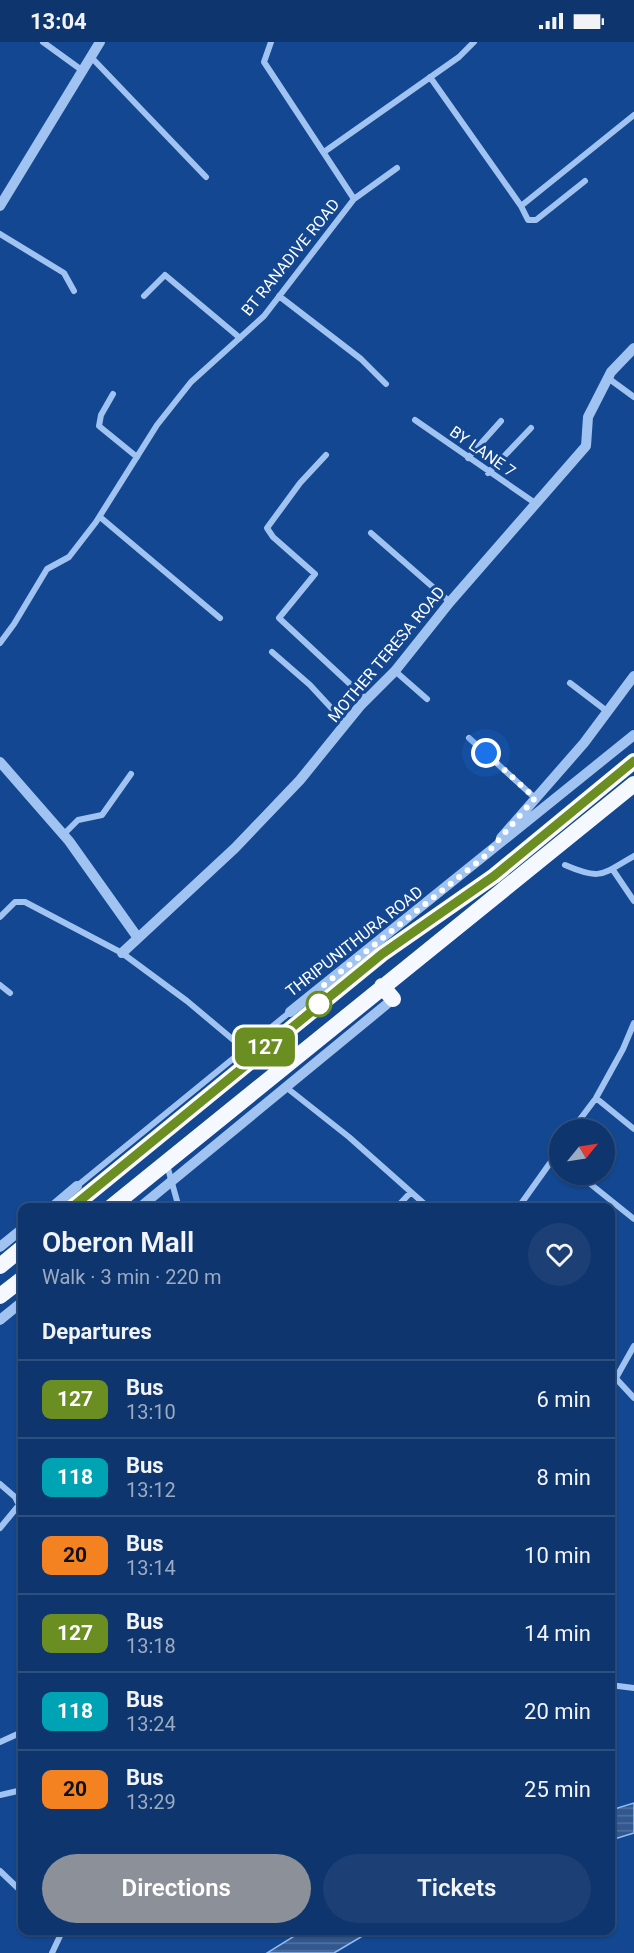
<!DOCTYPE html>
<html lang="en">
<head>
<meta charset="utf-8">
<style>
  :root { --surface:#0e356d; --page:#1c4075; --text:#f1f3f6; --muted:#9babc2; --line:#2e5080; --accent:#8c9099 }
  body { margin:0; font-family:Roboto,sans-serif; background:var(--page); color:var(--text); height:100vh; display:flex; flex-direction:column; font-size:22px; white-space:nowrap }
  * { box-sizing:border-box; margin:0 }
  p { font-size:20px; color:var(--muted) }
  .icon { flex:none; width:33px; height:33px; fill:none; stroke:currentColor; stroke-width:2; stroke-linecap:round; stroke-linejoin:round }
  .map { position:relative; flex:1; overflow:hidden }
  .sheet { position:absolute; left:18px; top:1161px; width:597px; height:732px; display:flex; flex-direction:column; background:var(--surface); border-radius:12px; box-shadow:0 2px 4px #0004,0 0 0 2px var(--line) }
  .sheet>* { flex:none }
  .badge { padding:0 12px; border-radius:9px; font-size:21px; line-height:39px }
  .needle { width:39px; rotate:60deg }
  .tools { position:absolute; left:549px; top:1077px; display:grid; gap:12px }
  .tools a { display:grid; place-items:center; width:66px; height:66px; border-radius:50%; background:var(--surface); box-shadow:0 2px 4px #0004,0 0 0 2px var(--line); font-size:30px }
  .you { position:absolute; width:30px; height:30px; margin:-15px; border:4px solid #fff; border-radius:50%; background:#1a73e8; box-shadow:0 0 0 9px #1a73e833 }
  .map>.badge { position:absolute; translate:-50% -50%; box-shadow:0 0 0 3px #fff }
  h2 { padding:0 24px; font-size:22px; line-height:54px }
  .round { display:grid; place-items:center; flex:none; width:63px; height:63px; border-radius:32px; background:var(--page) }
  .headline { display:flex; align-items:center; justify-content:space-between; height:102px; padding:0 24px }
  h1 { font-size:28px; font-weight:600; line-height:45px }
  .primary-button { display:flex; gap:12px; margin-top:auto; padding:12px 24px }
  .primary-button a { flex:1; height:69px; border-radius:36px; background:var(--accent); color:#fff; font-size:24px; font-weight:600; line-height:69px; text-align:center }
  .primary-button a+a { background:var(--page); color:var(--text) }
  ul { padding:0; list-style:none }
  li { display:flex; align-items:center; gap:18px; height:78px; padding:0 24px; border-top:2px solid var(--line) }
  li div { flex:1 }
  li b { display:block; font-size:22px }
  li em { font-style:normal }
  li .badge { min-width:66px; font-weight:700; text-align:center }
  .status { display:flex; justify-content:space-between; align-items:center; height:42px; padding:0 30px; background:var(--surface); direction:ltr }
  .status svg { height:16px; fill:currentColor }
  .map>svg:first-child { display:block }
  .water { fill:url(#water-rules); stroke:#92bdf5; stroke-width:1.5 }
  .lines { fill:none; stroke-linecap:round; stroke-linejoin:round }
  .minor { stroke:#a0c3f2; stroke-width:6 }
  .tertiary { stroke:#a0c3f2; stroke-width:10 }
  .trunk { stroke:#f5f8ff; stroke-width:16 }
  .line-casing { stroke:#fff; stroke-width:14 }
  .line { stroke:#6b8e23; stroke-width:9 }
  .walk { stroke:#fff; stroke-width:6; stroke-dasharray:0 10.8 }
  .stop-dot { fill:#fff; stroke:#6b8e23; stroke-width:3 }
  .labels { text-anchor:middle; stroke-width:6; stroke-linejoin:round; paint-order:stroke }
  .street-label { font-size:16px; fill:#fff; stroke:#134791 }
</style>
</head>
<body>
<div class="status"><b>13:04</b><svg viewBox="0 0 49 12"><path d="M0 12V9h3v3zM5 12V6h3v6zM10 12V3h3v9zM15 12V0h3v12zM26 1h20v11H26zM47 4h2v5h-2z"/></svg></div>
<div class="map">
<svg width="634" height="1911" viewBox="0 0 634 1911">
  <defs>
    <pattern id="water-rules" width="6" height="5" patternUnits="userSpaceOnUse" patternTransform="scale(1.5)"><rect width="6" height="5" fill="#32588f"/><path d="M0 2.5h6" fill="none" stroke="#5171a0"/></pattern>
  </defs>
  <rect width="100%" height="100%" fill="#134791"/>
  <path class="water" d="M634 1761V1791L611 1798V1768Z
    M304 1888H371V1889L334 1911H267Z"/>
  <g class="lines">
    <path class="minor" d="M43 0 83 29
      M91 15 206 135
      M430 35 521 164 634 73
      M324 110 459 15 474 0
      M354 157 397 126
      M521 164 528 178H536L585 139
      M0 192 64 231 74 249
      M144 254 165 233 240 296
      M279 254 361 317 386 342
      M608 336 634 355
      M113 352 101 373 99 384 137 415
      M415 378 535 461
      M326 413 300 441 267 486 273 495 315 532 279 576 366 657
      M468 416 501 379
      M488 431 531 386
      M100 475 220 576
      M371 491 450 560
      M0 601 14 582 47 527 69 515 96 480 157 383 191 340 264 274 354 157 264 20 271 0
      M272 610 310 643 346 682
      M395 629 427 657
      M570 641 608 670
      M469 696 535 756
      M64 792 78 778 102 773 131 732
      M565 823C602 839 602 832 634 814
      M613 828 634 859
      M0 875 15 860H25L122 911 187 959 243 1006
      M0 943 10 951
      M287 1046 349 1095 429 1166
      M596 1056 634 1087
      M572 1088 596 1056 623 1007 634 981
      M167 1123 179 1166
      M578 1132 634 1177
      M77 1144 290 970
      M396 1166 411 1150
      M518 1166 560 1107
      M610 1330 634 1356
      M616 1336 634 1304
      M0 1442 15 1455 19 1463 0 1486
      M610 1643 634 1646
      M0 1700 22 1690
      M0 1753 22 1748
      M0 1829 22 1850
      M52 1911 60 1894 58 1888"/>
    <path class="tertiary" d="M0 164 100 0
      M0 720 69 799 138 896
      M501 796 584 701 634 634
      M122 911 235 806 300 738 360 664 395 629 450 560 586 404 588 375 611 330 634 306
      M290 970 634 693
      M51 1166 77 1144
      M139 1166 393 957
      M0 1205 22 1187
      M0 1278 22 1260"/>
    <path class="trunk" d="M382 944 393 957
      M71 1166 382 912 494 834 634 719
      M110 1166 634 742
      M0 1224 22 1206
      M0 1254 22 1237"/>
  </g>
  <g class="lines">
    <g class="line-casing">
      <path id="line" d="M71 1166 382 912 494 834 634 719"/>
    </g>
    <use href="#line" class="line"/>
    <path class="walk" d="M319 962V947L484 815 535 756 486 711"/>
  </g>
  <circle class="stop-dot" cx="319" cy="962" r="12"/>
  <g class="labels">
    <g class="street-label">
      <text transform="translate(290 215) rotate(-51)" y="6">BT RANADIVE ROAD</text>
      <text transform="translate(483 409) rotate(35)" y="6">BY LANE 7</text>
      <text transform="translate(386 612) rotate(-50)" y="6">MOTHER TERESA ROAD</text>
      <text transform="translate(354 899) rotate(-38)" y="6">THRIPUNITHURA ROAD</text>
    </g>
  </g>
</svg>
<div class="tools">
<a><svg class="needle" viewBox="-14 -14 28 28"><path d="M0-13l5 13h-10z" fill="#e53935"/><path d="M0 13l5-13h-10z" fill="#9babc2"/></svg></a>
</div>
<div class="you" style="left:486px;top:711px"></div>
<b class="badge" style="left:265px;top:1005px;background:#6b8e23;color:#fff">127</b>
<section class="sheet">
<div class="headline"><div><h1>Oberon Mall</h1><p>Walk · 3 min · 220 m</p></div><a class="round"><svg class="icon" aria-label="heart" viewBox="0 0 24 24"><path d="M12 20l-8-8c-3-5 5-10 8-4 3-6 11-1 8 4z"/></svg></a></div>
<h2>Departures</h2>
<ul>
<li><span class="badge" style="background:#6b8e23;color:#fff">127</span><div><b>Bus</b><p>13:10</p></div><em>6 min</em></li>
<li><span class="badge" style="background:#00a3b4;color:#fff">118</span><div><b>Bus</b><p>13:12</p></div><em>8 min</em></li>
<li><span class="badge" style="background:#f58220;color:#111">20</span><div><b>Bus</b><p>13:14</p></div><em>10 min</em></li>
<li><span class="badge" style="background:#6b8e23;color:#fff">127</span><div><b>Bus</b><p>13:18</p></div><em>14 min</em></li>
<li><span class="badge" style="background:#00a3b4;color:#fff">118</span><div><b>Bus</b><p>13:24</p></div><em>20 min</em></li>
<li><span class="badge" style="background:#f58220;color:#111">20</span><div><b>Bus</b><p>13:29</p></div><em>25 min</em></li>
</ul>
<div class="primary-button"><a>Directions</a><a>Tickets</a></div>
</section>
</div>
</body>
</html>
